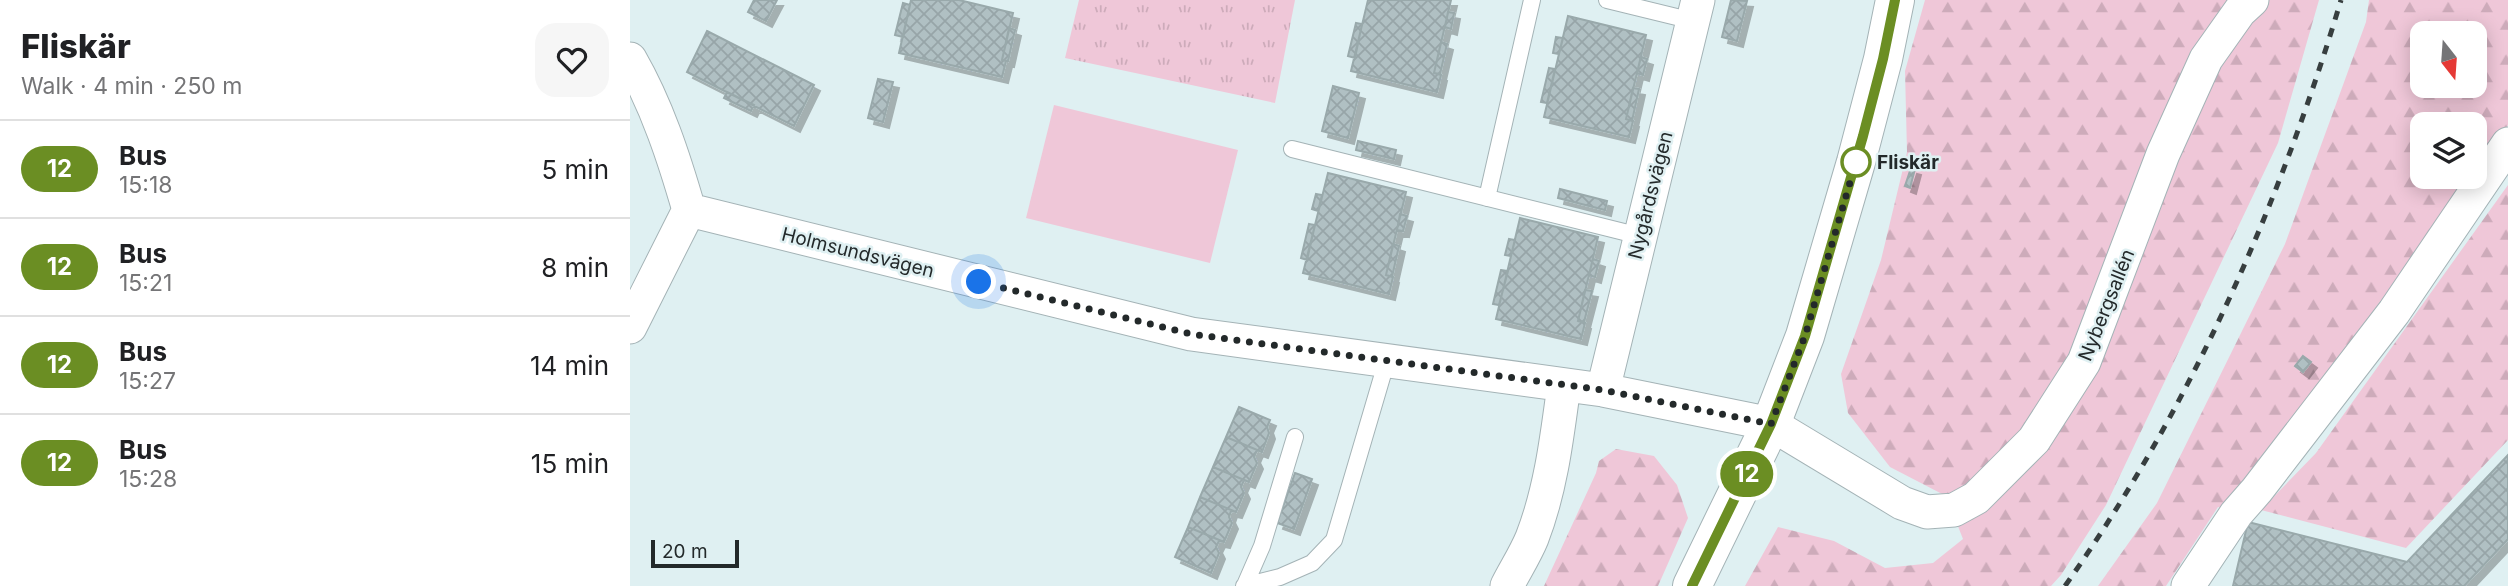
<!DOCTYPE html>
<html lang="en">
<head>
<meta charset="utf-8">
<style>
  :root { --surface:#fff; --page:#f6f6f6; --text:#202124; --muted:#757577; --line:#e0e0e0 }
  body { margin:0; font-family:Inter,sans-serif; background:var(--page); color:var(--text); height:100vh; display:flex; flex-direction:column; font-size:26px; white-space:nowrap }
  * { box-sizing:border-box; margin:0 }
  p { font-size:23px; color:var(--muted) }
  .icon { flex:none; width:38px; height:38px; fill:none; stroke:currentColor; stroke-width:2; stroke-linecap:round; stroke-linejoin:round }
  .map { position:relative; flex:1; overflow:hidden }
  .panel { display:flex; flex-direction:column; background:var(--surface); width:630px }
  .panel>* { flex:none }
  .badge { padding:0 14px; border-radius:23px; font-size:24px; line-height:46px }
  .needle { width:46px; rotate:163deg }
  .controls { position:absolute; left:1780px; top:21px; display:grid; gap:14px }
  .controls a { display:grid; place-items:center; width:77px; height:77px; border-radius:14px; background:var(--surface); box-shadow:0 4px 18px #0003; font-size:35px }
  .scale { position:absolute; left:21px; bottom:18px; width:88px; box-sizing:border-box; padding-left:7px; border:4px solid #23292a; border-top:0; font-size:19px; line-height:24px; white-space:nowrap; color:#23292a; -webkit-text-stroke:5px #dff0f2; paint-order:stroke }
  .you { position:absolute; width:35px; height:35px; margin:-18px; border:5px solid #fff; border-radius:50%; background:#1a73e8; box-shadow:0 0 0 10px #1a73e833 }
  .map>.badge { position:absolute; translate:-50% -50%; box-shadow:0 0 0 4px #fff }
  .round { display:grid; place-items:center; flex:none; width:74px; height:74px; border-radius:21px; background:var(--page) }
  .head { display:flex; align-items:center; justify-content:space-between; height:119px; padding:0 21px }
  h1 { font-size:33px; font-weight:800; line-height:52px }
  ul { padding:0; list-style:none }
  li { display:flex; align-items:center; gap:21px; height:98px; padding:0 21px; border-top:2px solid var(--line) }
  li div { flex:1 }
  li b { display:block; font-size:26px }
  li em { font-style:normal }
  li .badge { min-width:77px; font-weight:700; text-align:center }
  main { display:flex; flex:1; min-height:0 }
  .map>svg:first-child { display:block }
  .forest { fill:url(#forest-firs); fill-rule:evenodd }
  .park { fill:url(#park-tufts) }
  .garden { fill:#efc7d8 }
  .building { fill:url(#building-cross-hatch); stroke:#99a9ab; stroke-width:2; filter:url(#shadow) }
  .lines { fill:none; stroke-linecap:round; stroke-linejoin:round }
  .lane-casing { stroke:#a4b3b6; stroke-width:18 }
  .street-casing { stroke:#a4b3b6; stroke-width:35 }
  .secondary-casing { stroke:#a4b3b6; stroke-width:40 }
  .lane { stroke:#fff; stroke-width:16 }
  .street { stroke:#fff; stroke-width:33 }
  .secondary { stroke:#fff; stroke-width:38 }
  .rail { stroke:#373e3f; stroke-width:5; stroke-dasharray:9 9; stroke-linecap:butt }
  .line-casing { stroke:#fff; stroke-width:16 }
  .line { stroke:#6b8e23; stroke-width:10 }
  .walk { stroke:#23292a; stroke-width:7; stroke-dasharray:0 12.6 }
  .stop-dot { fill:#fff; stroke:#6b8e23; stroke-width:3.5 }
  .labels { text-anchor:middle; stroke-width:5; stroke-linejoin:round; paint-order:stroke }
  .stop-label { font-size:19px; font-weight:bold; fill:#23292a; stroke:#dff0f2; text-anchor:start }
  .street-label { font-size:19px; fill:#23292a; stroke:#dff0f2 }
</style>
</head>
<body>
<main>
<section class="panel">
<div class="head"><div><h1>Fliskär</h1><p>Walk · 4 min · 250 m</p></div><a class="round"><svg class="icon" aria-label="heart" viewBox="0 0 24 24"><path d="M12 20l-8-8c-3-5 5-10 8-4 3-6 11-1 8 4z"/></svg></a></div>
<ul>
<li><span class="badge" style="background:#6b8e23;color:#fff">12</span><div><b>Bus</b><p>15:18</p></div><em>5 min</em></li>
<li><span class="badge" style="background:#6b8e23;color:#fff">12</span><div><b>Bus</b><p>15:21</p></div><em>8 min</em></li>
<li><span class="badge" style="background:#6b8e23;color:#fff">12</span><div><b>Bus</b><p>15:27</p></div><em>14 min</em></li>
<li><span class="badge" style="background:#6b8e23;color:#fff">12</span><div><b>Bus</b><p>15:28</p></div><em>15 min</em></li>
</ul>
</section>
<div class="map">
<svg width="1878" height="586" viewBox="0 0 1878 586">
  <defs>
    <pattern id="forest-firs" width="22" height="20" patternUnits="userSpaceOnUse" patternTransform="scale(1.75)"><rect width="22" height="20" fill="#efc7d8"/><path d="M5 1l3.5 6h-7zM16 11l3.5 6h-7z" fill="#cdabba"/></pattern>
    <pattern id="park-tufts" width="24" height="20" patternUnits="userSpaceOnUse" patternTransform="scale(1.75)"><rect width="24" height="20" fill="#efc7d8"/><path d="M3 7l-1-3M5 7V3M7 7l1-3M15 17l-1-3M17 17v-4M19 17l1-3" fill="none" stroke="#cdabba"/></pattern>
    <pattern id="building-cross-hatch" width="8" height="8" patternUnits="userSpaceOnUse" patternTransform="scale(1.75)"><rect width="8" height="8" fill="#b0c0c3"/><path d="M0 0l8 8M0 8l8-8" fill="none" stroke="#97a5a8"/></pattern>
    <filter id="shadow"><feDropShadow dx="6" dy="6" stdDeviation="0" flood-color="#0004"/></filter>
  </defs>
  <rect width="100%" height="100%" fill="#dff0f2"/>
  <path class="forest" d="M1295 0H1689L1648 143 1476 505 1431 575 1421 586H1115L1148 527 1204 541 1255 568 1303 563 1333 539 1316 496 1260 467 1218 413 1211 374 1251 260 1277 152 1275 71Z
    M1739 0H1878V125L1845 176 1844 124H1792V177H1844L1597 510 1588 507 1536 586H1468L1527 503 1655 244 1736 22ZM1792 33H1844V86H1792Z
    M1878 185V440L1776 548 1631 510 1686 453Z
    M986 449 1024 456 1047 485 1058 518 1028 586H914L966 473 969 461Z"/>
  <path class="park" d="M449 0H665L645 103 435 58Z"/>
  <path class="garden" d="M424 105 608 150 580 263 396 218Z"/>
  <path class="building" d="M124 0H147L136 21 118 12Z
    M281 0H329L383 13 372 60 376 61 372 77 269 53Z
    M738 0H821L804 73 811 75 807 92 721 71Z
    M1101 0 1117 1 1107 41 1092 37Z
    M273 3 280 5 273 37 265 35Z
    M818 12 824 13 821 29 815 27Z
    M938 16 1016 35 996 119 1003 121 999 137 914 117Z
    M726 23 732 24 725 58 718 56Z
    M379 28 385 30 378 61 372 60Z
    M77 31 184 85 164 126 57 72Z
    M926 37 933 38 929 54 923 53Z
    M811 42 817 44 810 74 804 73Z
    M1011 57 1017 59 1013 75 1007 73Z
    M919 68 925 69 917 103 911 102Z
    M248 79 263 82 253 122 238 118Z
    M703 86 729 93 718 138 692 131Z
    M1003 88 1009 89 1002 121 996 119Z
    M97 92 124 105 121 111 94 98Z
    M728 141 766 150 764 159 726 150Z
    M1281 168 1285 169 1280 188 1275 186Z
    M698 173 776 192 756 275 763 277 759 294 673 273Z
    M930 189 977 201 975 210 928 198Z
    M686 194 692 195 688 211 682 209Z
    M770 214 777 216 773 231 767 230Z
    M890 218 968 237 948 321 955 323 951 339 866 319Z
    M679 224 685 225 677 260 671 258Z
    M879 239 885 240 881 256 875 255Z
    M763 244 769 246 762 277 756 275Z
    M963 259 969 261 965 277 959 275Z
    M871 270 878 271 869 305 863 304Z
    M955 290 962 291 954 322 948 321Z
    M1673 356 1681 362 1673 372 1665 366Z
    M609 407 640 420 637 427 639 433 632 452 596 437Z
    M596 437 632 452 627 450 624 457 627 463 619 482 583 467Z
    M1878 455V539L1834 586H1603L1618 522 1777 562Z
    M583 467 619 482 614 480 611 487 614 493 606 512 570 497Z
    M665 473 682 479 664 529 647 523Z
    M570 497 606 512 601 511 599 517 602 523 594 542 558 527Z
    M558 527 594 542 589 541 586 547 589 553 581 573 545 557Z"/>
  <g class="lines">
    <g class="lane-casing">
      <path id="lane" d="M977 0 1063 21
        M662 149 1010 236
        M857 198 902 0
        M615 585 632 546 665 437
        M614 586 650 577 682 563 704 540 757 360"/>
    </g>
    <g class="street-casing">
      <path id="street" d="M0 59C27 106 44 158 59 210L0 327
        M59 210 561 334 973 390 1141 424 1272 503 1297 512 1324 510 1346 498 1404 440 1454 362 1533 154 1576 59 1610 11 1622 0
        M973 390 1068 0
        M877 586C885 570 895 555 902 538 921 489 927 437 934 385
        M1558 586 1606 514 1627 490 1764 312 1878 144"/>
    </g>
    <g class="secondary-casing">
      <path id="secondary" d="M1062 586 1141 424 1175 336 1226 162 1253 59 1265 0"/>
    </g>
    <use href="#lane" class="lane"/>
    <use href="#street" class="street"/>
    <use href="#secondary" class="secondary"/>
    <path class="rail" d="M1435 586C1560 409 1649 207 1711 0"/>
  </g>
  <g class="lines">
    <g class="line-casing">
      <path id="line" d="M1062 586 1141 424 1175 336 1233 136 1253 59 1265 0"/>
    </g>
    <use href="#line" class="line"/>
    <path class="walk" d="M349 282 561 334 973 390 1141 424 1175 336 1226 162"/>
  </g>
  <circle class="stop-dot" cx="1226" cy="162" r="14"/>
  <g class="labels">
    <g class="stop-label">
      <text x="1247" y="169">Fliskär</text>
    </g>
    <g class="street-label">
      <text transform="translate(1020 195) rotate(-76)" y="7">Nygårdsvägen</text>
      <text transform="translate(228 252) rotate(14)" y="7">Holmsundsvägen</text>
      <text transform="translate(1476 305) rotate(-68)" y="7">Nybergsallén</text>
    </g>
  </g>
</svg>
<div class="controls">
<a><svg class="needle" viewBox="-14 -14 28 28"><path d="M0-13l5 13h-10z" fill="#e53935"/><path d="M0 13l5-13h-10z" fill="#757577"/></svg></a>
<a><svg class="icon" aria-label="layers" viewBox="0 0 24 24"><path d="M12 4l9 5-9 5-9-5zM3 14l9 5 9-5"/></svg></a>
</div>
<div class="scale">20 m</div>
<div class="you" style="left:349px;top:282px"></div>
<b class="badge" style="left:1117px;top:474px;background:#6b8e23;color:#fff">12</b>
</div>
</main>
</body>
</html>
